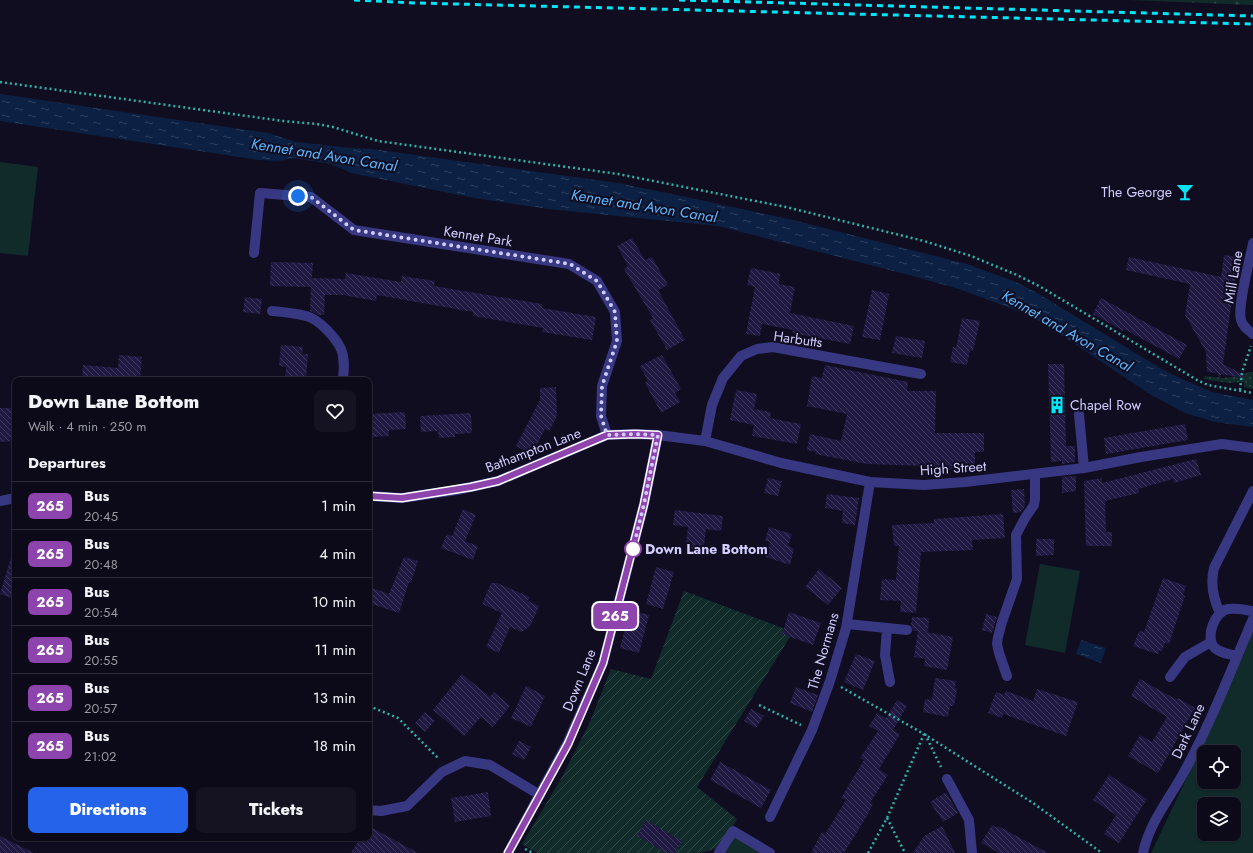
<!DOCTYPE html>
<html lang="en">
<head>
<meta charset="utf-8">
<style>
  :root { --surface:#0c0a19; --page:#151322; --text:#f1f3f6; --muted:#9a9aa2; --line:#2c2b38; --accent:#2563eb }
  body { margin:0; font-family:Jost,sans-serif; background:var(--page); color:var(--text); height:100vh; display:flex; flex-direction:column; font-size:15px; white-space:nowrap }
  * { box-sizing:border-box; margin:0 }
  p { font-size:13px; color:var(--muted) }
  .icon { flex:none; width:22px; height:22px; fill:none; stroke:currentColor; stroke-width:2; stroke-linecap:round; stroke-linejoin:round }
  .map { position:relative; flex:1; overflow:hidden }
  .details { position:absolute; left:12px; top:377px; width:360px; height:464px; display:flex; flex-direction:column; background:var(--surface); border-radius:8px; box-shadow:0 1px 3px #0004,0 0 0 1px var(--line) }
  .details>* { flex:none }
  .badge { padding:0 8px; border-radius:6px; font-size:14px; line-height:26px }
  .controls { position:absolute; left:1197px; top:745px; display:grid; gap:8px }
  .controls a { display:grid; place-items:center; width:44px; height:44px; border-radius:8px; background:var(--surface); box-shadow:0 1px 3px #0004,0 0 0 1px var(--line); font-size:20px }
  .you { position:absolute; width:20px; height:20px; margin:-10px; border:3px solid #fff; border-radius:50%; background:#1a73e8; box-shadow:0 0 0 6px #1a73e833 }
  .map>.badge { position:absolute; translate:-50% -50%; box-shadow:0 0 0 2px #fff }
  h2 { padding:0 16px; font-size:15px; line-height:36px }
  .round { display:grid; place-items:center; flex:none; width:42px; height:42px; border-radius:8px; background:var(--page) }
  .headline { display:flex; align-items:center; justify-content:space-between; height:68px; padding:0 16px }
  h1 { font-size:19px; font-weight:800; line-height:30px }
  .cta { display:flex; gap:8px; margin-top:auto; padding:8px 16px }
  .cta a { flex:1; height:46px; border-radius:8px; background:var(--accent); color:#fff; font-size:16px; font-weight:800; line-height:46px; text-align:center }
  .cta a+a { background:var(--page); color:var(--text) }
  ul { padding:0; list-style:none }
  li { display:flex; align-items:center; gap:12px; height:48px; padding:0 16px; border-top:1px solid var(--line) }
  li div { flex:1 }
  li b { display:block; font-size:15px }
  li em { font-style:normal }
  li .badge { min-width:44px; font-weight:700; text-align:center }
  .map>svg:first-child { display:block }
  .grass { fill:url(#grass-dots) }
  .forest { fill:url(#forest-firs) }
  .park { fill:#102b29; fill-rule:evenodd }
  .garden { fill:url(#garden-furrows) }
  .water { fill:url(#water-ripples) }
  .building { fill:url(#building-back-hatch) }
  .lines { fill:none; stroke-linecap:round; stroke-linejoin:round }
  .path { stroke:#2cb4a8; stroke-width:2.5; stroke-dasharray:2 3; stroke-linecap:butt }
  .lane { stroke:#383781; stroke-width:10 }
  .street { stroke:#383781; stroke-width:10 }
  .rail { stroke:#00e5f8; stroke-width:3; stroke-dasharray:6 5; stroke-linecap:butt }
  .line-casing { stroke:#fff; stroke-width:9 }
  .line { stroke:#8e44ad; stroke-width:6 }
  .walk { stroke:#d1cdff; stroke-width:4; stroke-dasharray:0 7.2 }
  .stop-dot { fill:#fff; stroke:#8e44ad; stroke-width:2 }
  .labels { text-anchor:middle; stroke-width:4; stroke-linejoin:round; paint-order:stroke }
  .poi-label { font-size:14px; fill:#d1cdff; stroke:#100d21; text-anchor:end }
  .street-label { font-size:14px; fill:#d1cdff; stroke:#100d21 }
  .stop-label { font-size:14px; font-weight:bold; fill:#d1cdff; stroke:#100d21; text-anchor:start }
  .water-label { font-size:15px; font-style:italic; fill:#5bb7ff; stroke:#100d21 }
</style>
</head>
<body>
<div class="map">
<svg width="1253" height="853" viewBox="0 0 1253 853">
  <defs>
    <pattern id="grass-dots" width="8" height="8" patternUnits="userSpaceOnUse"><rect width="8" height="8" fill="#102b29"/><path d="M2 2h.1M6 6h.1" fill="none" stroke="#324949" stroke-width="1.8" stroke-linecap="round"/></pattern>
    <pattern id="forest-firs" width="22" height="20" patternUnits="userSpaceOnUse"><rect width="22" height="20" fill="#102b29"/><path d="M5 1l3.5 6h-7zM16 11l3.5 6h-7z" fill="#324949"/></pattern>
    <pattern id="garden-furrows" width="10" height="10" patternUnits="userSpaceOnUse"><rect width="10" height="10" fill="#102b29"/><path d="M-1 1l2-2M0 10L10 0M9 11l2-2" fill="none" stroke="#324949"/></pattern>
    <pattern id="water-ripples" width="26" height="14" patternUnits="userSpaceOnUse"><rect width="26" height="14" fill="#0b2042"/><path d="M2 4q2-2 4 0t4 0M15 11q2-2 4 0t4 0" fill="none" stroke="#2e3f5e"/></pattern>
    <pattern id="building-back-hatch" width="6" height="6" patternUnits="userSpaceOnUse"><rect width="6" height="6" fill="#201942"/><path d="M-1 5l2 2M0 0l6 6M5-1l2 2" fill="none" stroke="#3f395e"/></pattern>
  </defs>
  <rect width="100%" height="100%" fill="#100d21"/>
  <path class="grass" d="M1248 372H1253V389L1244 387V382L1228 383 1203 379 1205 376 1222 378 1243 376Z"/>
  <path class="forest" d="M1130 0H1253V5Z"/>
  <path class="park" d="M0 162 38 167 28 256 0 253Z
    M1040 564 1080 571 1065 653 1025 645Z
    M1253 618V853H1151L1208 733ZM1204 752H1234V782H1204ZM1204 804H1234V834H1204Z
    M734 832 769 853H723Z"/>
  <path class="garden" d="M684 591 793 632 697 787 737 819 720 847 705 852 694 853H537L522 844 562 777 589 724 611 669 651 679Z"/>
  <path class="water" d="M0 94 268 133 296 142 351 148 372 149 618 183 691 198 793 220 967 264 1016 282 1037 293 1160 368 1182 379 1212 392 1253 400V427L1215 422 1185 413 1148 393 1048 326 1026 314 959 289 913 276 718 226 548 209 474 198 351 173 331 164 294 158 279 161 259 160 0 121Z
    M1081 640 1106 648 1101 663 1076 654Z"/>
  <path class="building" d="M632 238 645 260 652 257 668 285 658 290 685 340 667 350 650 320 653 318 624 269 628 266 617 246Z
    M1224 255 1238 257 1223 364 1244 375 1243 378 1221 374 1220 380 1217 373 1207 372 1206 352 1185 315 1190 284 1126 270 1129 257 1221 277Z
    M271 262 313 263 312 278 345 279 346 273 401 282 402 276 435 281 434 286 542 304V308L596 317 592 340 542 332 543 328 473 316V312L377 295 376 301 343 295H325L324 315H319L310 311 311 287 270 286Z
    M751 268 780 274 779 284 795 287 790 313 854 326 850 344 792 333 793 330 762 324 760 336 746 334 755 287 747 285Z
    M872 290 889 294 880 340 862 337Z
    M245 297 262 299 260 314 243 312Z
    M1101 298 1187 345 1179 359 1124 329 1123 331 1093 314Z
    M962 318 980 321 973 351 970 350 967 365 950 362 953 347 956 348Z
    M896 336 925 341 922 358 892 353Z
    M281 345 303 347 302 354H308L306 380H285L286 367 279 366Z
    M119 355 142 357 140 380H82L83 365 118 368Z
    M662 355 681 389 675 393 680 402 661 413 645 383 648 381 640 366Z
    M1048 364H1064L1066 446H1075V462L1062 464V461L1051 462Z
    M825 365 908 382 907 391H936L935 433H984V452H975V470L925 469V466L867 464 815 454 816 452 807 450 810 434 841 441 847 414 807 406 812 376 822 378Z
    M556 387 557 416 549 431 545 429 532 455 516 446 540 400V388Z
    M736 390 757 394 754 409 771 412 770 418 801 424 797 444 752 436 754 425 730 420Z
    M0 408H15V441L0 442Z
    M405 412 406 429 389 430V436L373 437V431L369 432V414Z
    M471 413 472 433 455 434V437L439 438 438 431 421 432 420 416Z
    M1185 424 1188 440 1106 454 1104 438Z
    M1196 459 1201 475 1174 483 1173 479 1138 489 1139 493 1105 501 1106 532H1112V546H1086L1084 481 1102 478V483Z
    M1076 476V491L1062 493V477Z
    M768 478 782 481 778 496 764 493Z
    M1024 489 1025 506 1021 512 1013 513 1011 490Z
    M827 494 859 498 855 525 842 523 843 511 825 508Z
    M463 509 476 515 465 541 478 546 473 560 441 548 447 534 452 536Z
    M675 510 723 516 721 531 706 529 703 553 685 551 688 527 673 525Z
    M1003 514 1005 538 972 540 973 550 921 552 916 613 900 612 901 601 880 600 882 579 896 580 899 546H894L892 525 934 523V519Z
    M769 527 792 534 788 545 794 549 790 565 766 557 770 542 765 541Z
    M1036 539H1054V555L1036 556Z
    M12 554H15V599L0 594Z
    M404 557 418 561 411 583 409 582 399 613 369 603V587L389 594Z
    M656 567 674 572 663 609 646 604Z
    M819 569 842 588 828 605 805 587Z
    M1163 578 1186 586 1183 595 1185 596 1169 644 1165 643 1162 651 1159 650 1158 654 1133 646 1139 631 1144 632Z
    M491 583H497L530 597 528 601 539 606 531 625 522 632 510 627 499 653 486 647 502 613 482 604Z
    M630 610 649 615 639 653 620 648Z
    M789 612 821 623 813 645 782 634Z
    M986 614 997 617 992 633 982 630Z
    M912 617 929 618 928 632 920 631 953 637 947 670 924 666 925 659 914 657 918 631H913L911 625Z
    M856 654 875 661 863 690 844 682Z
    M462 674 490 697 494 692 510 706 493 727 481 717 464 736 433 710Z
    M935 678 956 681 955 688 957 689 954 706H950L948 717 923 712 925 699 932 700Z
    M1140 679 1177 700 1178 698 1195 708 1158 773 1128 756 1140 735 1152 742 1167 717 1131 696Z
    M526 686 545 696 531 727 511 718Z
    M796 687 818 695 812 712 790 703Z
    M1037 689 1078 702 1066 736 1003 714 1002 718 988 713 996 692 1004 695 1006 691 1033 701Z
    M897 700 907 706 893 730 900 734 879 769 888 775 870 803 873 804 867 816 844 853H811L822 832 825 834 846 800 841 798 864 760 860 758 878 731 869 726 877 713 886 718Z
    M751 709 764 716 756 728 744 721Z
    M425 712 435 721 425 732 415 723Z
    M519 741 531 747 524 760 512 754Z
    M720 762 771 790 761 808 710 780Z
    M1109 775 1147 799 1119 843 1104 834 1116 815 1093 800Z
    M488 792 491 816 455 822 451 798Z
    M946 792 958 813 943 822 930 802Z
    M646 820 682 841 675 853H667L637 836Z
    M992 825 997 828 998 826 1048 853H999L981 843Z
    M369 826 418 853H351L360 838H369Z
    M942 826 955 853H913L924 836Z
    M0 836 34 853H0Z"/>
  <g class="lines">
    <path class="path" d="M0 82 283 121 317 124 333 127 378 141 618 174 786 207 924 241 971 256 1017 275 1039 286 1197 380 1208 385 1253 393
      M1240 390 1242 372 1251 346
      M841 687 924 734 1033 803 1102 853
      M759 705 801 725
      M369 706 398 718 439 759
      M925 734 941 767
      M887 818 905 853
      M525 849 533 853
      M868 853 887 818 924 734"/>
    <path class="lane" d="M272 311C283 312 295 313 306 316 319 319 336 338 341 349 345 359 344 370 343 380
      M1220 613C1213 598 1210 584 1214 568L1253 491
      M847 624 907 630
      M887 628 885 655 890 682
      M1237 656C1229 654 1219 653 1214 647 1205 637 1215 611 1228 609 1236 608 1245 610 1253 611
      M1007 676 999 653 997 644 998 637 1002 622 1017 579 1016 535 1025 518 1034 505 1035 499V474
      M1170 677 1185 657 1211 642
      M947 779 969 820 972 853
      M719 853 733 831 770 853"/>
    <path class="street" d="M1253 243C1250 260 1237 306 1241 320 1243 327 1248 330 1253 334
      M254 253 260 193 311 197 354 230 569 264 597 281 615 312 617 341 602 386 601 416 607 435
      M1079 414 1084 468
      M705 441 712 405 723 378 741 356 757 349 773 347 921 374
      M369 496 402 498 457 490 498 481 607 435 635 434 658 435 705 441 781 463 870 482 924 485 965 482 1084 468 1141 457 1222 444 1253 448
      M0 501 15 498
      M369 810 381 811 407 806 442 772 465 761 490 765 540 795
      M770 817 812 730 830 681 846 628 870 482
      M508 853 567 744 603 663 644 504 658 435
      M1143 853C1150 821 1169 800 1184 772 1211 723 1231 670 1253 619"/>
    <path class="rail" d="M354 0 416 3 1253 24
      M679 0 1253 16"/>
  </g>
  <g class="lines">
    <g class="line-casing">
      <path id="line" d="M369 496 402 498 471 487 498 481 607 435 635 434 658 435 644 504 603 663 568 744 508 853"/>
    </g>
    <use href="#line" class="line"/>
    <path class="walk" d="M298 196 311 197 354 230 570 264 597 281 615 312 617 341 602 386 601 416 607 435 635 434 658 435 644 504 633 549"/>
  </g>
  <defs>
    <g id="bar-bare" transform="scale(1.38)"><path d="M-6-5H6L.8 .8V4.5H3.5V6h-7V4.5H-.8V.8Z" fill="#00e5f8" stroke="#100d21" stroke-width="2.5" paint-order="stroke"/></g>
    <g id="building-bare" transform="scale(1.38)"><path d="M-4-6H4V6H1V3H-1V6H-4ZM-2.5-4.3h1.7v1.8h-1.7ZM.8-4.3h1.7v1.8H.8ZM-2.5-1h1.7V.8h-1.7ZM.8-1h1.7V.8H.8Z" fill="#00e5f8" stroke="#100d21" stroke-width="2.5" paint-order="stroke"/></g>
  </defs>
  <g fill-rule="evenodd">
    <use href="#bar-bare" x="1185" y="192"/>
    <use href="#building-bare" x="1057" y="405"/>
  </g>
  <circle class="stop-dot" cx="633" cy="549" r="8"/>
  <g class="labels">
    <g class="poi-label">
      <text x="1172" y="197">The George</text>
      <text x="1070" y="410" text-anchor="start">Chapel Row</text>
    </g>
    <g class="street-label">
      <text transform="translate(478 236) rotate(9)" y="5">Kennet Park</text>
      <text transform="translate(1233 277) rotate(-80)" y="5">Mill Lane</text>
      <text transform="translate(798 339) rotate(8)" y="5">Harbutts</text>
      <text transform="translate(533 450) rotate(-21)" y="5">Bathampton Lane</text>
      <text transform="translate(953 468) rotate(-4)" y="5">High Street</text>
      <text transform="translate(823 651) rotate(-74)" y="5">The Normans</text>
      <text transform="translate(579 680) rotate(-68)" y="5">Down Lane</text>
      <text transform="translate(1188 731) rotate(-65)" y="5">Dark Lane</text>
    </g>
    <g class="stop-label">
      <text x="645" y="554">Down Lane Bottom</text>
    </g>
    <g class="water-label">
      <text transform="translate(324 155) rotate(9)" y="5">Kennet and Avon Canal</text>
      <text transform="translate(644 206) rotate(9)" y="5">Kennet and Avon Canal</text>
      <text transform="translate(1067 331) rotate(30)" y="5">Kennet and Avon Canal</text>
    </g>
  </g>
</svg>
<div class="controls">
<a><svg class="icon" aria-label="locate" viewBox="0 0 24 24"><circle cx="12" cy="12" r="6"/><path d="M12 2v4M12 18v4M2 12h4M18 12h4"/></svg></a>
<a><svg class="icon" aria-label="layers" viewBox="0 0 24 24"><path d="M12 4l9 5-9 5-9-5zM3 14l9 5 9-5"/></svg></a>
</div>
<div class="you" style="left:298px;top:196px"></div>
<b class="badge" style="left:615px;top:616px;background:#8e44ad;color:#fff">265</b>
<section class="details">
<div class="headline"><div><h1>Down Lane Bottom</h1><p>Walk · 4 min · 250 m</p></div><a class="round"><svg class="icon" aria-label="heart" viewBox="0 0 24 24"><path d="M12 20l-8-8c-3-5 5-10 8-4 3-6 11-1 8 4z"/></svg></a></div>
<h2>Departures</h2>
<ul>
<li><span class="badge" style="background:#8e44ad;color:#fff">265</span><div><b>Bus</b><p>20:45</p></div><em>1 min</em></li>
<li><span class="badge" style="background:#8e44ad;color:#fff">265</span><div><b>Bus</b><p>20:48</p></div><em>4 min</em></li>
<li><span class="badge" style="background:#8e44ad;color:#fff">265</span><div><b>Bus</b><p>20:54</p></div><em>10 min</em></li>
<li><span class="badge" style="background:#8e44ad;color:#fff">265</span><div><b>Bus</b><p>20:55</p></div><em>11 min</em></li>
<li><span class="badge" style="background:#8e44ad;color:#fff">265</span><div><b>Bus</b><p>20:57</p></div><em>13 min</em></li>
<li><span class="badge" style="background:#8e44ad;color:#fff">265</span><div><b>Bus</b><p>21:02</p></div><em>18 min</em></li>
</ul>
<div class="cta"><a>Directions</a><a>Tickets</a></div>
</section>
</div>
</body>
</html>
